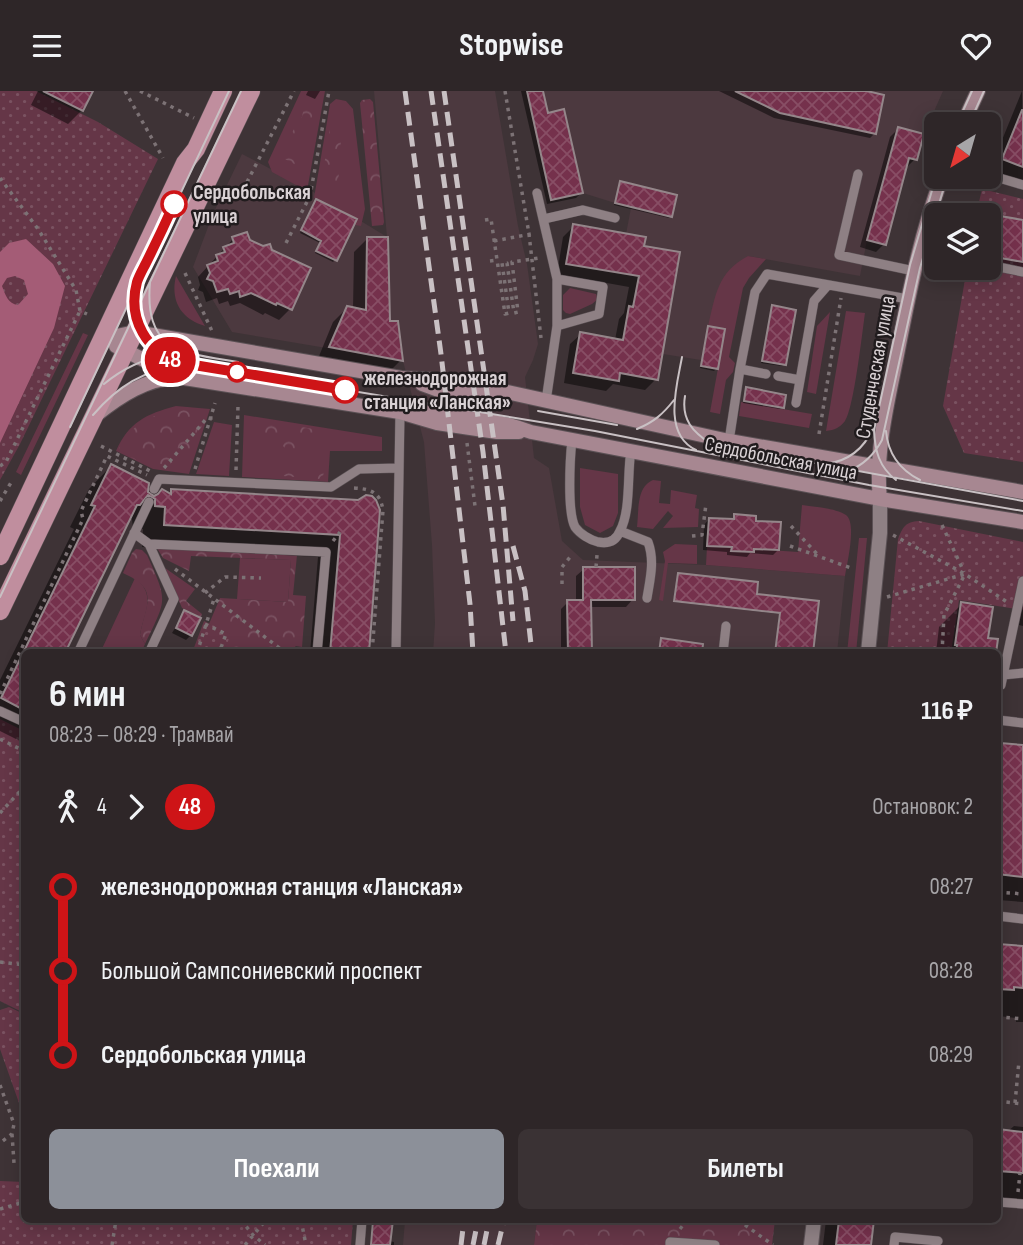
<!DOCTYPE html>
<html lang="ru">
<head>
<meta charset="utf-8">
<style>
  :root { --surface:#2e2628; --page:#3a3234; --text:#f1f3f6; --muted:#a7a5a8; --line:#494345; --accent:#8c9099 }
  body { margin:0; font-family:"Sofia Sans Condensed",sans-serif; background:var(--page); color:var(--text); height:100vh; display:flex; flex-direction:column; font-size:26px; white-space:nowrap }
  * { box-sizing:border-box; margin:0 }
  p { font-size:23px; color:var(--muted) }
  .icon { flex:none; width:38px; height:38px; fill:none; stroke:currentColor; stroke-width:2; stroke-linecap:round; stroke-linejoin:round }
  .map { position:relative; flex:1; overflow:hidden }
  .details { position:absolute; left:21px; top:558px; width:980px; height:574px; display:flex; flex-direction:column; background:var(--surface); border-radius:10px; box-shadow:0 4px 18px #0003,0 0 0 2px var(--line) }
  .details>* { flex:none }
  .badge { padding:0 14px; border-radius:23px; font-size:24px; line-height:46px }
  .needle { width:46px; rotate:217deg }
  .tools { position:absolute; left:924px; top:21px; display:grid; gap:14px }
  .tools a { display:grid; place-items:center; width:77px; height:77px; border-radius:10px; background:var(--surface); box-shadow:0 4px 18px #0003,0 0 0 2px var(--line); font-size:35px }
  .map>.badge { position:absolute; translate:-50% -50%; box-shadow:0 0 0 4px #fff }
  .legs { display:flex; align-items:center; gap:10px; height:77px; padding:0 28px; font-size:23px }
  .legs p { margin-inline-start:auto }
  .headline { display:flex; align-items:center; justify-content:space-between; height:119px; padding:0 28px }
  h1 { font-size:38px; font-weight:700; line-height:52px }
  .action { display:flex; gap:14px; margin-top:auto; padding:14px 28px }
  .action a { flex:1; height:80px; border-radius:10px; background:var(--accent); color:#fff; font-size:28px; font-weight:700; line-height:80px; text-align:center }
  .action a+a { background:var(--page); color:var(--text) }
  ul { padding:0 28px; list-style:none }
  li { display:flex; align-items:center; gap:24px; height:84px; font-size:26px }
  li i { display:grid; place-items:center; width:10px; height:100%; margin:0 9px; background:currentColor }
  li i::after { content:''; width:18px; height:18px; margin:-9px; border:5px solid; border-radius:50%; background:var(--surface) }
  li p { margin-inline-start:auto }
  li:first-child i { background:linear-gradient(#0000 50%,currentColor 0) }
  li:last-child i { background:linear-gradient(currentColor 50%,#0000 0) }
  header { display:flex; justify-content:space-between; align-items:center; height:91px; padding:0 28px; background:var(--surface); font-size:32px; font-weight:700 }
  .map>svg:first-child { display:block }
  .built { fill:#4c393f }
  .green { fill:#653647 }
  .forest { fill:url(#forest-crowns) }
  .park { fill:url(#park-dots) }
  .water { fill:#a45c76; fill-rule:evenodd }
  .shadow { fill:#0007 }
  .building { fill:url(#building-cross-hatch); stroke:#94868a; stroke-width:2 }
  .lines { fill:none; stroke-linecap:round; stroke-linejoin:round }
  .lane-casing { stroke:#5b5155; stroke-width:10 }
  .street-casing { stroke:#5b5155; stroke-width:16 }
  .secondary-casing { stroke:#5b5155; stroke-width:16 }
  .primary-casing { stroke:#5b5155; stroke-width:19 }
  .path { stroke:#7c7275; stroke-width:3.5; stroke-dasharray:3.5 5; stroke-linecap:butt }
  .lane { stroke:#8e8084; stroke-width:9 }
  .street { stroke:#8e8084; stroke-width:14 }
  .secondary { stroke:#a78791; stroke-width:14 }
  .primary { stroke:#c08e9e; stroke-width:18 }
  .tram { stroke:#c9c1c4; stroke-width:2 }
  .rail { stroke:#c9c1c4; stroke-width:5; stroke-dasharray:14 7; stroke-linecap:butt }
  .line-1-casing { stroke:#fff; stroke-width:16 }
  .line-1 { stroke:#ce1417; stroke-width:10 }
  .stop-1-dot { fill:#fff; stroke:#ce1417; stroke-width:3.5 }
  .labels { text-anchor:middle; stroke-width:5; stroke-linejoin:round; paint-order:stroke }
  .stop-label { font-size:21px; font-weight:bold; fill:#dad2d5; stroke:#211c1e; text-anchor:start }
  .street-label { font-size:21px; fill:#dad2d5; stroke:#211c1e }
</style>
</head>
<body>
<header><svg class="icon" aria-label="menu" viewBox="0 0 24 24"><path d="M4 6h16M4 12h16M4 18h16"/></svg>Stopwise<svg class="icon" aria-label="heart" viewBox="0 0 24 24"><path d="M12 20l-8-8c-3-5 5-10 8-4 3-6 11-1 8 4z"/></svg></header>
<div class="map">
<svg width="1023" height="1154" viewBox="0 0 1023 1154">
  <defs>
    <pattern id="forest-crowns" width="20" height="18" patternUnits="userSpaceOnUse" patternTransform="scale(1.75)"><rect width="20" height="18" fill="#653647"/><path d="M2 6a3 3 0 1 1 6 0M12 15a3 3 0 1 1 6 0" fill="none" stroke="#7a5261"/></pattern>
    <pattern id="park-dots" width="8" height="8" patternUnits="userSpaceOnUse" patternTransform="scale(1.75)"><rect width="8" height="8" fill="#653647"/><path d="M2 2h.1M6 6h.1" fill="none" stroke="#7a5261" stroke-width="1.8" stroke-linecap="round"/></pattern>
    <pattern id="building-cross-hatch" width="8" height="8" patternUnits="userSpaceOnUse" patternTransform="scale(1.75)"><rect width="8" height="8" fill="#75314c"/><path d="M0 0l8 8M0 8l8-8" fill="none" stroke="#884e65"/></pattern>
  </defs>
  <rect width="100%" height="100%" fill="#3e3336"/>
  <path class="built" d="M374 0H495L518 135 527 173 538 253 533 269 525 286 534 367 549 377 562 450 583 469 706 474 845 485 837 562H433L435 532 432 454 424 351 403 270 232 241 193 176 213 123 242 63 307 97 387 146Z
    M527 0H943L924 43 917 69 909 68 867 149 860 185 748 165 725 238 718 278 700 275 701 269 663 263 658 289 621 282 619 290 573 282 580 241 623 248 629 215H634L639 186 566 173 626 143 631 117 583 102 551 109Z
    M405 1129H537L534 1154H403Z"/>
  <path class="green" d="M301 0H325L307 100 272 81 268 71Z
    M336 8 346 10 353 18 365 118 361 135 355 134 357 128 314 107 330 13Z
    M748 165 766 168 749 187 743 197 729 266 735 272 733 281 726 289 720 323 710 321 725 239 708 235C716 203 717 182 748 165Z
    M176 185 205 235C181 228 170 210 176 185Z
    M570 197 596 203 598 208 592 213 570 223 566 222 563 219V204Z
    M846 220 865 222C862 243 854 317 845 330 839 337 835 339 826 340Z
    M830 221 816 303 807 301 817 235Z
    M83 242 88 244 21 384 16 381Z
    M741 311 812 323 809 337 739 325Z
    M176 315 210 318 189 383 153 378 116 360C129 331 146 323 176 315Z
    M244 324 382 346V360H330L328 391 242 386Z
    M214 331 232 334 229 385 196 383Z
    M580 377 618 383V422L613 435 600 442 585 434 580 416Z
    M653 389 661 390 659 412 670 413 671 399 697 404 695 417 699 418 698 436 663 437 673 425 668 420 653 438 637 436C639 420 636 396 653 389Z
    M802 414C815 416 835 417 846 424 857 432 847 472 845 485L706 474 707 455 732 456V460L753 461 754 458 798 461Z
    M859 447H867L856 562H847Z
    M675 453 697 454V473L668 472 663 510 659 509 665 470 663 461Z
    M240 467 291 469 288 511 237 508Z
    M135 487C157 504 144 521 140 544L145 553 141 562H100Z"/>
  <path class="forest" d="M370 8 373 11 384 131 383 134 372 135 360 12 362 9Z
    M307 15 313 21 311 30 292 60 306 70 302 77 281 66 279 61 302 26 304 16Z
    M331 30 340 31 342 33 338 96 335 98 323 97 321 94Z
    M177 318 207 320 189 372H171L168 379 153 377 118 360C130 333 150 325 177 318Z
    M246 326 330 341V346L320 350 311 359 285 357 273 345 249 342 246 339Z
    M260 374 318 378 324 381 323 385 319 388 259 383 256 380Z
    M157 457 297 464 293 504 306 505 302 556 296 555 287 562H223L230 543 209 533 220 507 288 511 291 469 191 465 189 480 163 467Z
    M136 458 142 459 147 464C168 511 167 507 145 553L140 544C146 511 160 499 123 482L132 462Z
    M165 477 195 498 186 510 202 523 201 526 182 517Z
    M537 1129H775L772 1154H534Z"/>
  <path class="park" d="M0 0H36L98 31 158 68 20 353 0 389Z
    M982 98 1023 108V371L964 362 943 315 967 177H989V124H976Z
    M919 430 1023 451V519L959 509 951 562H887L898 448C903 436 905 431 919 430Z
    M204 530 231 543 223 562H192Z
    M0 628 24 640V922L0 910Z
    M9 916 24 923V1026L0 958V919Z
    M0 1090 24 1091V1129H353L351 1154H0Z"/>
  <path class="water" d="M26 148 53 173 65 195 54 237 0 352V161L9 152ZM15 185 24 189 28 203 18 214C8 213 5 203 2 195L7 187Z"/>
  <path class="shadow" d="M38 0H91L82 19 68 33 31 14Z
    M308 0H320L315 8 306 4Z
    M521 0H541L547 24 581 102 576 107 547 113Z
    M719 0H858L875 42 870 47 774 27Z
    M1022 0 1023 97 1021 98 989 85V81Z
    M898 38 915 68 907 76H905L884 153 876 161 860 156 890 46Z
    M620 92 671 125 669 127 614 114Z
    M314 112 335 169 333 171 315 162 320 152 300 142Z
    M989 125 1023 131V176L989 171Z
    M574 135 642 156 656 288 645 299 613 293 606 300 564 292 570 253 581 243 615 249 619 228 624 222 629 196 557 183 563 146Z
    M233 148 290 218 279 229 265 222 263 224 240 212 230 215 228 210 219 213 217 207 206 211 203 201 198 199 200 194 198 186Z
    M367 148 388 232 401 269 387 283 317 270 333 231 347 217 353 218 354 161Z
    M773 216 785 273 782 275 761 272Z
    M709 237 716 278 714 280 700 277Z
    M747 298 782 316 780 318 743 312Z
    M111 375 154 407 168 403 171 400 359 410 367 562H310L318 466 142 456 143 438 133 437 132 428H129L24 562V652L0 640V589L74 438 70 436 89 398Z
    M735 425 754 431 778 459 773 464 750 462 747 466 727 464V461L703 459 704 434 709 428 730 430Z
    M584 478 633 508 626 516H589L590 562H561V518L568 511H576V485Z
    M678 484 755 504 817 511 811 562H775L779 523 673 511Z
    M1023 511V535L1019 534Z
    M962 513 986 548 995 562H936L939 536Z
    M185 521 191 544 186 549 172 542Z
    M1000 654 1023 655V811L998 809V656Z
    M998 854 1023 857V931H1016V927L998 925Z
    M1014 1035 1023 1036V1117L998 1114V1040L1007 1041Z
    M372 1129H391L389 1150 394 1151V1154H370Z
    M826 1129H872L870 1154H823Z"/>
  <path class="building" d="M43 0H93L83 20Z
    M527 0H543L548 22 564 18 583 102 551 109Z
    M735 0H867L884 4 876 43 780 22Z
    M1022 19H1023V76L1002 68Z
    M898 36 924 43 917 69 909 67 886 154 867 149Z
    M620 90 677 104 672 126 615 112Z
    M316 108 357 128 337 170 316 160 321 150 301 139Z
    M989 123 1023 129V171L989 165Z
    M573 133 646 146 644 155 680 161 658 289 620 282 619 290 573 282 580 241 623 249 629 215 633 216 639 185 566 173Z
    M247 141 250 149 263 155 270 153 272 159 311 177 292 219 277 212 276 214 251 202 240 206 239 200 230 203 228 198 217 201 213 190 207 188 210 182 207 174 218 170 216 164 225 161 223 156 234 152 232 146Z
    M367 146H388L390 230H398L403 270 329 256 347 215 366 219Z
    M772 214 796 219 786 274 762 270Z
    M708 235 725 238 718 278 701 275Z
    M746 296 786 304 784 317 744 310Z
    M111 373 149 392 148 401 154 405 158 403 162 398 171 403V398L358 409 366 404 372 405 376 409 380 419 369 562H330L340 444 164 434 165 416 155 415V408L148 404 140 414H137L65 562H24V619L1 607 95 415 91 414Z
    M734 423 756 425V430L781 431 779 459 754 458V461L731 460 732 456 707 455 709 427 734 428Z
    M583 476H635V509H591L592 562H568L567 509H583Z
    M678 482 758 491 757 503 819 510 813 562H775L780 522 674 510Z
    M961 511 993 516 988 547 998 548 996 562H956L957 554H955Z
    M184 519 201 527 192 545 176 537Z
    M661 547 703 553 702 562H659Z
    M1000 652 1023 654V786L998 783V673Z
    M998 853 1023 855V897L1014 896V899L998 898Z
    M998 1038 1023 1041V1082L998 1080Z
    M373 1129H393L390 1154H371Z
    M839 1129H874L871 1154H836Z"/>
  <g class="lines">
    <g class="lane-casing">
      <path id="lane" d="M858 83 839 164 914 180
        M989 84 1023 94
        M537 102 557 188V235L546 310
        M544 128 583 119 615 127
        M989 174 1023 181
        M557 188 603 196 599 223 557 235
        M766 283 740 278 755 201 767 183 908 208
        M778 285 800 289
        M796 312 814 210 828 194
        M572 349C570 367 567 421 575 436 580 443 590 449 598 451 608 453 616 450 620 440 631 420 627 383 631 359
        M729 350 740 278
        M154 398 159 388 331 396 359 378 399 377
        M620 440 648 451C655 470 650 488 647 507
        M134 442 149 453 326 461 317 562
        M149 453 174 508 149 562
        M78 562 149 411
        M396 562 400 321
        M723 562 726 535
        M1003 584 1023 582
        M998 594H1001L1023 490
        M0 620 24 631
        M998 629 1023 632
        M998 825 1023 828
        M998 1111 1023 1113
        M360 1154 362 1129
        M670 1154V1151L715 1154
        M894 1154 895 1146 938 1150"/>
    </g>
    <g class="street-casing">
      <path id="street" d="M868 562 880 442V408
        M811 1154 814 1129"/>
    </g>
    <g class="secondary-casing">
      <path id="secondary" d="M963 33 978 0
        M103 248 135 241 401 287 441 289 484 296 729 350 1023 401
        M116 255 176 285
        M422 293 441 300 498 306
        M400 321C446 320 488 326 531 341L880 408 1023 431
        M96 324C121 304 146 288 178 286L400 321 437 332 497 341H519
        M880 408C875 362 887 314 896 269 908 207 920 145 942 86"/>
    </g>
    <g class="primary-casing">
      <path id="primary" d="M0 465 185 72 196 58 223 0
        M0 520 251 0"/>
    </g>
    <path class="path" d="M125 0 163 67
      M140 0 194 27
      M505 0 529 143 541 247
      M0 87 38 138 76 199 80 220 87 223
      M247 91 294 0
      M485 129 491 128 505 223 509 222 502 172H507L514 222 518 221 512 171 539 167
      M494 150 531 143
      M286 152 310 105 329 0
      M490 170 498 169
      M185 182 212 240
      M819 343 841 207
      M467 352 475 415
      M101 355 150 380
      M0 375 6 371 80 220
      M164 377 207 327H213
      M195 378 215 312
      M236 379 238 315
      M354 397C371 398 380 401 383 419L372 562
      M0 410 12 390
      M942 434 964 481
      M791 435 818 464
      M893 444 965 483 1007 511
      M692 445 702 444 706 413
      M333 450 340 441
      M790 455 851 477
      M596 476 597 464
      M175 478 286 562
      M562 493V476L571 465
      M205 502 225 486 261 487
      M887 506 965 483 944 524 942 562
      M205 533 226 543 219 562
      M197 562 214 508
      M0 603 83 428 81 420 107 365 147 384
      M0 648 24 660
      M0 722 24 696
      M998 801 1023 803
      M0 871 24 874
      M998 927 1002 926 1023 928
      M0 994 14 1033 12 1043 0 1052
      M998 1010 1023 1013
      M1015 1012 1019 970
      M12 1043 14 1072
      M1018 1101 1020 1082
      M0 1118 24 1111
      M241 1129 253 1144 265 1154
      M301 1129 306 1154
      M738 1129 773 1154
      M680 1138 687 1129
      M112 1154 116 1129
      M245 1154 266 1129"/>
    <use href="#lane" class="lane"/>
    <use href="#street" class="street"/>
    <use href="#secondary" class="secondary"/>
    <use href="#primary" class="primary"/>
    <path class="tram" d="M957 33 972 0
      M969 33 984 0
      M150 191C144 261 182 262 238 271
      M137 192C134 231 140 260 182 272L595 340 869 394 1023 420
      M682 266C677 294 662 343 696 359
      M104 293C122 278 143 268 166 264
      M685 305C681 329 693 341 711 353
      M538 320 617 334
      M93 324C117 296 144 278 182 275
      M70 336 229 0
      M637 338C654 331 663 323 674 309
      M886 340C888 363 900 379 920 389
      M710 353 1023 410
      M826 373C848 370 864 358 873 337
      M848 380C864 374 874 364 882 349L920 177 947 86
      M896 389C879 376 875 360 874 339L910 174 936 86
      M0 506 241 0"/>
    <path class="rail" d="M405 0 441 263 470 513 473 562
      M431 0 483 361 506 562
      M444 0 503 414 513 530
      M513 455 525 500 532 562
      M461 1154 464 1129
      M473 1154 478 1129
      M484 1154 489 1129
      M498 1154 504 1129"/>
  </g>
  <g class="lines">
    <g class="line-1-casing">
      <path id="line-1" d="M174 113C165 133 156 152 146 172 143 178 139 185 137 191 127 228 147 262 182 272L345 299"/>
    </g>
    <use href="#line-1" class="line-1"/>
  </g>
  <g class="stop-1-dot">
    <circle cx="174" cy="113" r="12"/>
    <circle cx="237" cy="281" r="9"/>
    <circle cx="345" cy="299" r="12"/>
  </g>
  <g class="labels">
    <g class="stop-label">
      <text x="193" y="108">Сердобольская<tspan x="193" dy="24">улица</tspan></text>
      <text x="364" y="294">железнодорожная<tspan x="364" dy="24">станция «Ланская»</tspan></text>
    </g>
    <g class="street-label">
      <text transform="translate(875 276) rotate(-80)" y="7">Студенческая улица</text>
      <text transform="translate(781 367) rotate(11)" y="7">Сердобольская улица</text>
    </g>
  </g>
</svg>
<div class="tools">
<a><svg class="needle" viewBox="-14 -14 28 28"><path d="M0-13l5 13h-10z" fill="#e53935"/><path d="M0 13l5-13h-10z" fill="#a7a5a8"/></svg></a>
<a><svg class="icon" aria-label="layers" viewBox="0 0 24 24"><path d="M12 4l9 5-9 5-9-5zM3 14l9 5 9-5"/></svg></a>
</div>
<b class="badge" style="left:170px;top:269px;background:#ce1417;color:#fff">48</b>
<section class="details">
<div class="headline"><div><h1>6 мин</h1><p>08:23 – 08:29 · Трамвай</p></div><b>116 ₽</b></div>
<div class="legs"><svg class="icon" aria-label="walk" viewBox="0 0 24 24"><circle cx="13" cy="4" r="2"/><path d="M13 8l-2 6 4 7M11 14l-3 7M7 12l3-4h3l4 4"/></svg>4<svg class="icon" aria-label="forward" viewBox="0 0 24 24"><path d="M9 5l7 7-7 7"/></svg><b class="badge" style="background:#ce1417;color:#fff">48</b><p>Остановок: 2</p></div>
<ul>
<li><i style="color:#ce1417"></i><b>железнодорожная станция «Ланская»</b><p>08:27</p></li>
<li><i style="color:#ce1417"></i><span>Большой Сампсониевский проспект</span><p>08:28</p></li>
<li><i style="color:#ce1417"></i><b>Сердобольская улица</b><p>08:29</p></li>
</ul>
<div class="action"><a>Поехали</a><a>Билеты</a></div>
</section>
</div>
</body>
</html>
